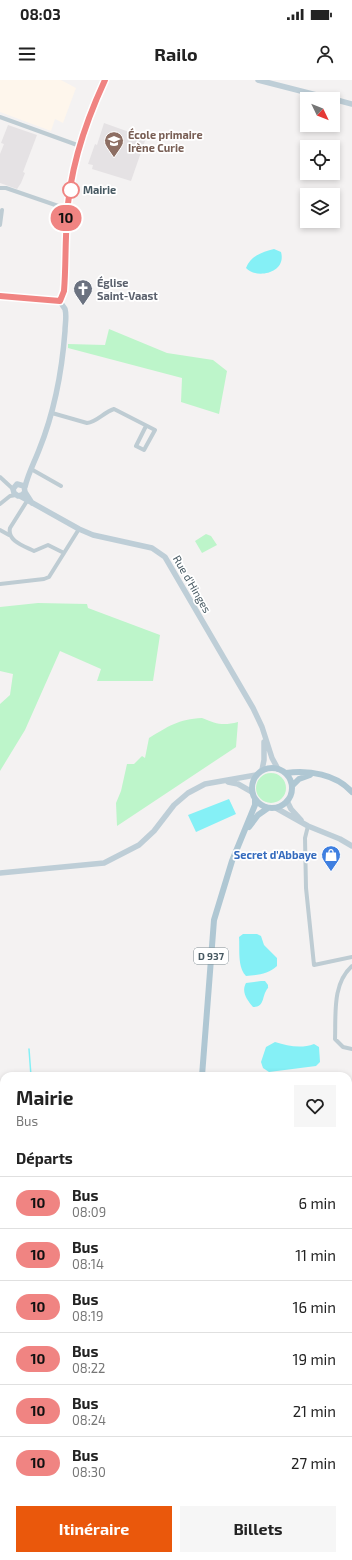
<!DOCTYPE html>
<html lang="fr">
<head>
<meta charset="utf-8">
<style>
  :root { --surface:#fff; --page:#f6f6f6; --text:#222; --muted:#767676; --line:#e0e0e0; --accent:#ea580c }
  body { margin:0; font-family:"Exo 2",sans-serif; background:var(--page); color:var(--text); height:100vh; display:flex; flex-direction:column; font-size:15px; white-space:nowrap }
  * { box-sizing:border-box; margin:0 }
  p { font-size:13px; color:var(--muted) }
  .icon { flex:none; width:22px; height:22px; fill:none; stroke:currentColor; stroke-width:2; stroke-linecap:round; stroke-linejoin:round }
  .map { position:relative; flex:1; overflow:hidden }
  .details { position:absolute; left:0px; top:992px; width:352px; height:488px; display:flex; flex-direction:column; background:var(--surface); border-radius:12px 12px 0 0; box-shadow:0 2px 6px #0003 }
  .details>* { flex:none }
  .badge { padding:0 8px; border-radius:13px; font-size:14px; line-height:26px }
  .needle { width:26px; rotate:133deg }
  .controls { position:absolute; left:300px; top:12px; display:grid; gap:8px }
  .controls a { display:grid; place-items:center; width:40px; height:40px; border-radius:0px; background:var(--surface); box-shadow:0 2px 6px #0003; font-size:20px }
  .map>.badge { position:absolute; translate:-50% -50%; box-shadow:0 0 0 2px #fff }
  h2 { padding:0 16px; font-size:15px; line-height:36px }
  .round { display:grid; place-items:center; flex:none; width:42px; height:42px; border-radius:0px; background:var(--page) }
  .overview { display:flex; align-items:center; justify-content:space-between; height:68px; padding:0 16px }
  h1 { font-size:19px; font-weight:700; line-height:30px }
  .button { display:flex; gap:8px; margin-top:auto; padding:8px 16px }
  .button a { flex:1; height:46px; border-radius:0px; background:var(--accent); color:#fff; font-size:16px; font-weight:700; line-height:46px; text-align:center }
  .button a+a { background:var(--page); color:var(--text) }
  ul { padding:0; list-style:none }
  li { display:flex; align-items:center; gap:12px; height:52px; padding:0 16px; border-top:1px solid var(--line) }
  li div { flex:1 }
  li b { display:block; font-size:15px }
  li em { font-style:normal }
  li .badge { min-width:44px; font-weight:700; text-align:center }
  .status { display:flex; justify-content:space-between; align-items:center; height:28px; padding:0 20px; background:var(--surface); direction:ltr }
  .status svg { height:11px; fill:currentColor }
  header { display:flex; justify-content:space-between; align-items:center; height:52px; padding:0 16px; background:var(--surface); font-size:18px; font-weight:700 }
  .map>svg:first-child { display:block }
  .commercial { fill:#fef6ec }
  .education { fill:#e5e2e4 }
  .green { fill:#bdf5ca }
  .water { fill:#85f0f6 }
  .lines { fill:none; stroke-linecap:round; stroke-linejoin:round }
  .stream { stroke:#85f0f6; stroke-width:1.5 }
  .street { stroke:#beccd3; stroke-width:4 }
  .secondary { stroke:#beced7; stroke-width:5.5 }
  .primary { stroke:#afc7d3; stroke-width:6 }
  .line-casing { stroke:#fff; stroke-width:9 }
  .line { stroke:#f08482; stroke-width:6 }
  .stop-dot { fill:#fff; stroke:#f08482; stroke-width:2 }
  .labels { text-anchor:middle; stroke-width:3.5; stroke-linejoin:round; paint-order:stroke }
  .shield { fill:#fff; stroke:#7e8b91; stroke-width:1 }
  .shield-label { font-size:10px; font-weight:bold; fill:#475962 }
  .education-label { font-size:11px; font-weight:bold; fill:#785e54; stroke:#fff; text-anchor:start }
  .stop-label { font-size:11px; font-weight:bold; fill:#475962; stroke:#fff; text-anchor:start }
  .worship-label { font-size:11px; font-weight:bold; fill:#5b616d; stroke:#fff; text-anchor:start }
  .street-label { font-size:11px; fill:#475962; stroke:#fff }
  .shop-label { font-size:11px; font-weight:bold; fill:#366cbe; stroke:#fff; text-anchor:end }
</style>
</head>
<body>
<div class="status"><b>08:03</b><svg viewBox="0 0 49 12"><path d="M0 12V9h3v3zM5 12V6h3v6zM10 12V3h3v9zM15 12V0h3v12zM26 1h20v11H26zM47 4h2v5h-2z"/></svg></div>
<header><svg class="icon" aria-label="menu" viewBox="0 0 24 24"><path d="M4 6h16M4 12h16M4 18h16"/></svg>Railo<svg class="icon" aria-label="person" viewBox="0 0 24 24"><circle cx="12" cy="8" r="4"/><path d="M4 21q1-7 8-7t8 7"/></svg></header>
<div class="map">
<svg width="352" height="1480" viewBox="0 0 352 1480">
  <rect width="100%" height="100%" fill="#f4f2f2"/>
  <path class="commercial" d="M0 0H61L76 8 63 43 55 39 51 51 0 32Z"/>
  <path class="education" d="M104 43 146 58 131 101 92 89 93 85 88 84 95 64 97 65Z
    M8 45 37 55 23 92 25 93 21 103 17 109 0 103V74L4 64 1 63Z"/>
  <path class="green" d="M109 249 167 273 213 280 227 291 219 334 181 322 182 298 68 268V264L105 265Z
    M206 454 211 456 217 465 202 473 195 461Z
    M38 523 87 524 88 528 160 555 153 601H97L101 589 60 571 25 650 0 691V624L10 615 13 594 0 591V527Z
    M202 638C216 644 223 646 238 642L236 667 117 746 116 723 121 711 127 684H134L142 676 145 678 149 658C167 647 179 639 202 638Z
    M256 708a15 15 0 1 1 30 0a15 15 0 1 1-30 0Z"/>
  <path class="water" d="M274 169 281 172C287 194 255 199 246 188 251 175 263 172 274 169Z
    M229 719 236 734 196 752 188 735Z
    M243 854H257L261 856 264 865 277 878V886C269 894 257 895 246 896 237 887 240 868 239 857Z
    M261 901H265L268 905C268 911 269 905 266 911 262 918 264 927 253 927 247 920 241 912 246 903Z
    M275 962C288 966 301 969 314 964L319 967 320 982 316 986 269 992 263 988 261 982 266 967Z"/>
  <g class="lines">
    <path class="stream" d="M29 969 31 996
      M0 1228 4 1219
      M0 1345 4 1342
      M0 1429 4 1439
      M20 1476 21 1480
      M143 1476 144 1480"/>
    <path class="street" d="M0 37 80 66
      M0 108H6L67 129
      M0 145 2 130
      M52 333 87 343C97 342 104 332 114 329L155 350 144 370 136 366 146 346
      M31 389 61 406
      M0 397 13 409
      M27 421 10 448C7 461 24 466 34 471L48 465 64 473
      M0 424 10 416 16 415
      M0 450 9 455
      M0 504 44 499 49 497 79 449
      M308 746 305 758 306 808 314 885 352 877
      M352 886C332 904 336 934 335 959L343 967 352 969"/>
    <path class="secondary" d="M258 0 332 19
      M333 19 352 24
      M0 216 60 221
      M60 221 64 211C66 186 65 162 67 138 69 92 86 41 105 0
      M25 407C28 394 34 383 39 370 54 333 62 291 65 251 65 244 67 236 65 229 64 227 61 224 60 221
      M25 412 22 415 18 416 14 413 13 409 17 404 24 406 25 412 32 423
      M20 416 79 449 93 455 152 468 165 477 253 628 262 647 272 678 278 689
      M262 690 264 680V662
      M228 702 238 704 252 712
      M287 721 291 729 301 740
      M276 728 308 746 340 759 352 766
      M0 793 104 783 139 765 154 751 174 725 188 713 205 704 256 695"/>
    <path class="primary" d="M252 708a20 20 0 1 1 40 0a20 20 0 1 1-40 0Z
      M286 693C309 690 336 694 352 712
      M292 706 299 699 310 695
      M249 747 258 735 268 728
      M202 996 214 840 232 781 255 725V719
      M0 1332 4 1329"/>
  </g>
  <g class="lines">
    <g class="line-casing">
      <path id="line" d="M0 216 60 221 64 211C66 187 65 162 67 138 69 92 86 41 105 0"/>
    </g>
    <use href="#line" class="line"/>
  </g>
  <defs>
    <g id="school-pin" transform="scale(1)"><path d="M0 17L-7.5 6A9.5 9.5 0 1 1 7.5 6Z" fill="#8d6e63" stroke="#fff"/><path d="M0-5L7-2L0 1L-7-2ZM-4 1L0 2.5L4 1V4Q0 6-4 4Z" fill="#fff"/></g>
    <g id="church-pin" transform="scale(1)"><path d="M0 17L-7.5 6A9.5 9.5 0 1 1 7.5 6Z" fill="#6b7280" stroke="#fff"/><path d="M-1.2-6h2.4v3.5h3.3v2.4h-3.3V6h-2.4V-.1h-3.3v-2.4h3.3Z" fill="#fff"/></g>
    <g id="shop-pin" transform="scale(1)"><path d="M0 17L-7.5 6A9.5 9.5 0 1 1 7.5 6Z" fill="#3f7fe0" stroke="#fff"/><path d="M-5-2.5h2.3a2.7 3.5 0 0 1 5.4 0H5L5.5 6h-11ZM-1.5-2.5h3a1.5 2.3 0 0 0-3 0Z" fill="#fff"/></g>
  </defs>
  <g fill-rule="evenodd">
    <use href="#school-pin" x="114" y="61"/>
    <use href="#church-pin" x="83" y="209"/>
    <use href="#shop-pin" x="331" y="775"/>
  </g>
  <circle class="stop-dot" cx="71" cy="110" r="8"/>
  <g class="labels">
    <rect class="shield" x="194" y="868" width="34" height="16" rx="3"/>
    <g class="shield-label">
      <text x="211" y="880">D 937</text>
    </g>
    <g class="education-label">
      <text x="128" y="59">École primaire<tspan x="128" dy="13">Irène Curie</tspan></text>
    </g>
    <g class="stop-label">
      <text x="83" y="114">Mairie</text>
    </g>
    <g class="worship-label">
      <text x="97" y="207">Église<tspan x="97" dy="13">Saint-Vaast</tspan></text>
    </g>
    <g class="street-label">
      <text transform="translate(192 504) rotate(60)" y="4">Rue d'Hinges</text>
    </g>
    <g class="shop-label">
      <text x="317" y="779">Secret d'Abbaye</text>
    </g>
  </g>
</svg>
<div class="controls">
<a><svg class="needle" viewBox="-14 -14 28 28"><path d="M0-13l5 13h-10z" fill="#e53935"/><path d="M0 13l5-13h-10z" fill="#767676"/></svg></a>
<a><svg class="icon" aria-label="locate" viewBox="0 0 24 24"><circle cx="12" cy="12" r="6"/><path d="M12 2v4M12 18v4M2 12h4M18 12h4"/></svg></a>
<a><svg class="icon" aria-label="layers" viewBox="0 0 24 24"><path d="M12 4l9 5-9 5-9-5zM3 14l9 5 9-5"/></svg></a>
</div>
<b class="badge" style="left:66px;top:138px;background:#f08482;color:#111">10</b>
<section class="details">
<div class="overview"><div><h1>Mairie</h1><p>Bus</p></div><a class="round"><svg class="icon" aria-label="heart" viewBox="0 0 24 24"><path d="M12 20l-8-8c-3-5 5-10 8-4 3-6 11-1 8 4z"/></svg></a></div>
<h2>Départs</h2>
<ul>
<li><span class="badge" style="background:#f08482;color:#111">10</span><div><b>Bus</b><p>08:09</p></div><em>6 min</em></li>
<li><span class="badge" style="background:#f08482;color:#111">10</span><div><b>Bus</b><p>08:14</p></div><em>11 min</em></li>
<li><span class="badge" style="background:#f08482;color:#111">10</span><div><b>Bus</b><p>08:19</p></div><em>16 min</em></li>
<li><span class="badge" style="background:#f08482;color:#111">10</span><div><b>Bus</b><p>08:22</p></div><em>19 min</em></li>
<li><span class="badge" style="background:#f08482;color:#111">10</span><div><b>Bus</b><p>08:24</p></div><em>21 min</em></li>
<li><span class="badge" style="background:#f08482;color:#111">10</span><div><b>Bus</b><p>08:30</p></div><em>27 min</em></li>
</ul>
<div class="button"><a>Itinéraire</a><a>Billets</a></div>
</section>
</div>
</body>
</html>
